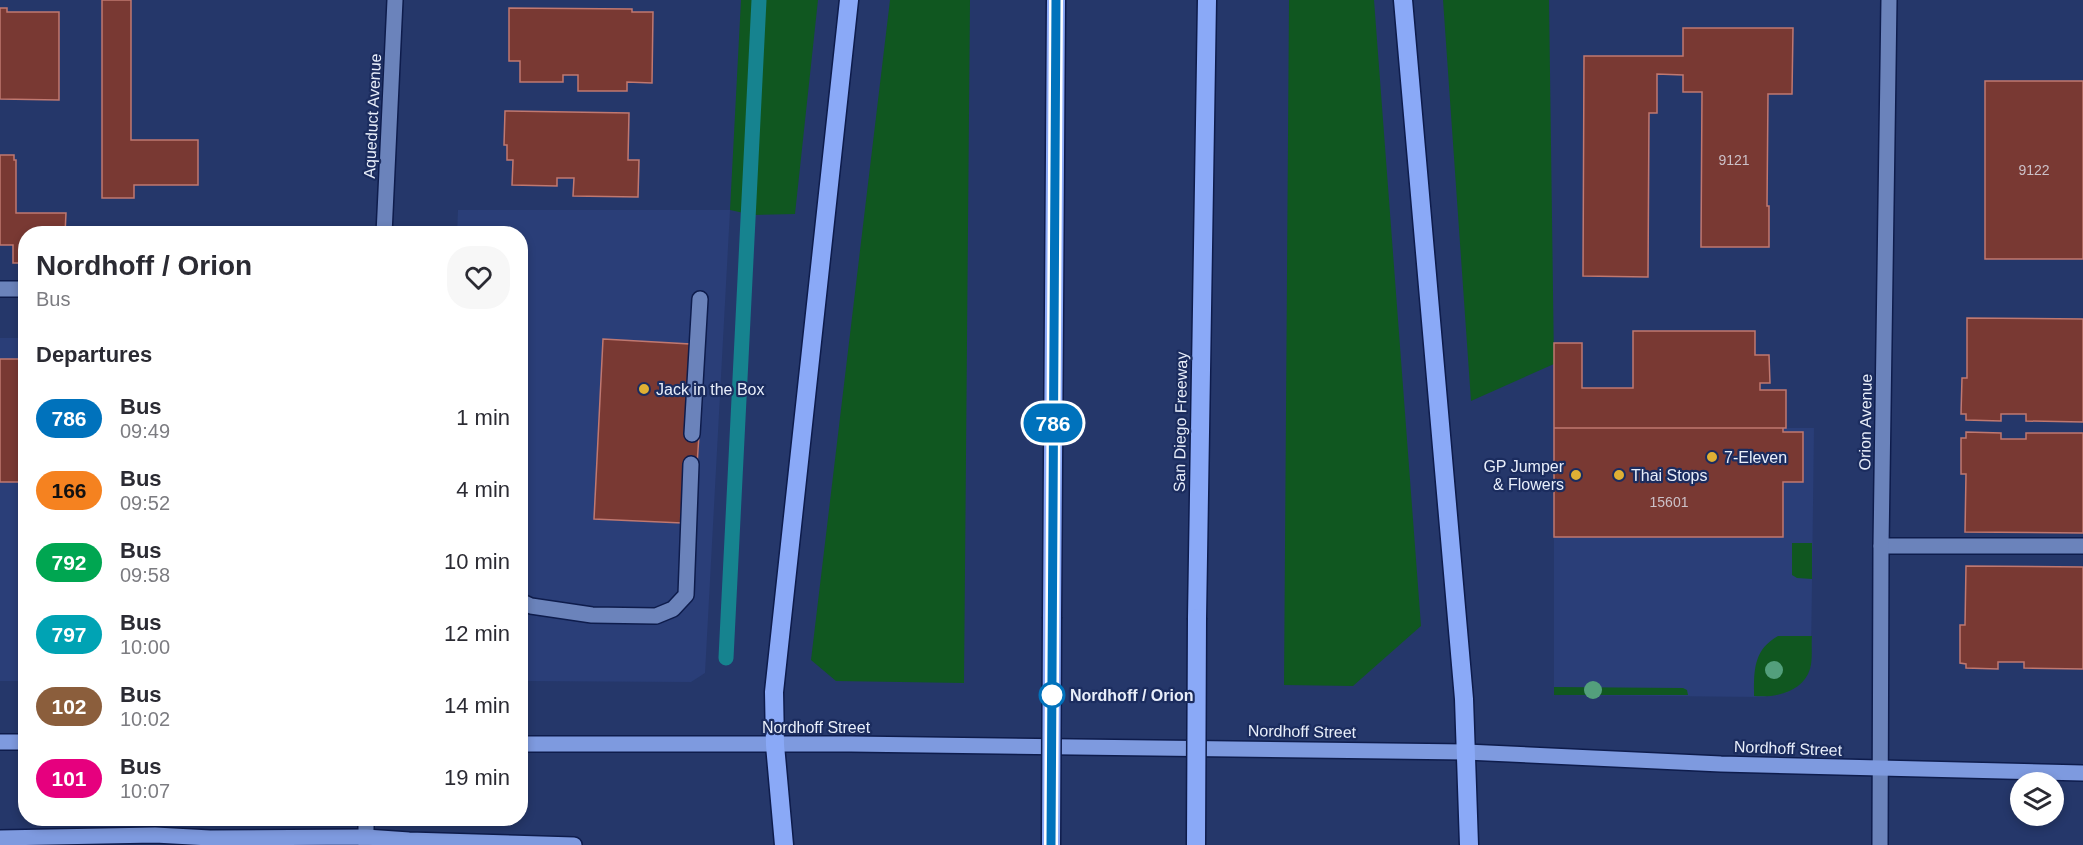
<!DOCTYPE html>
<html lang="en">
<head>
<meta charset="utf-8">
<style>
  :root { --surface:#fff; --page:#f7f7f7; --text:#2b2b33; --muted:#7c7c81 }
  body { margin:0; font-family:Helvetica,sans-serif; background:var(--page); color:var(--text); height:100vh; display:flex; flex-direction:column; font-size:22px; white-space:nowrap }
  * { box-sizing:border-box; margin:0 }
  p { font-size:20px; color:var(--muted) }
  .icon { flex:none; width:33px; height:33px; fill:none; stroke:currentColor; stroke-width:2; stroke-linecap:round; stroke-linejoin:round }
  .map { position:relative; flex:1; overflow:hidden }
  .drawer { position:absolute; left:18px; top:226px; width:510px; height:600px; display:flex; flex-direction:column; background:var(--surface); border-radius:24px; box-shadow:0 3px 9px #0003 }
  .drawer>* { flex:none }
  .badge { padding:0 12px; border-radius:20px; font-size:21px; line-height:39px }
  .buttons { position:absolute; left:2010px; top:772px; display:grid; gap:12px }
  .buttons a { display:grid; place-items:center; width:54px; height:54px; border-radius:50%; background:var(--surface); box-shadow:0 3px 9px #0003; font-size:30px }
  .map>.badge { position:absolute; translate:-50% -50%; box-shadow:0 0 0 3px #fff }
  h2 { padding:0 18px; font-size:22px; line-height:54px }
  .round { display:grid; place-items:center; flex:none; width:63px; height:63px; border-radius:24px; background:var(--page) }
  .summary { display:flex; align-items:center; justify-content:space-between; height:102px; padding:0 18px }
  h1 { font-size:28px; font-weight:700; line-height:45px }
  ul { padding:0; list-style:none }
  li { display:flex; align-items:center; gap:18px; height:72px; padding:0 18px }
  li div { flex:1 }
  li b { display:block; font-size:22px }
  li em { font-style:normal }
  li .badge { min-width:66px; font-weight:700; text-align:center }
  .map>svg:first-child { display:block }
  .built { fill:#2a3e78 }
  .green { fill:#105720 }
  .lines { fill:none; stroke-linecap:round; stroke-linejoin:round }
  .stream { stroke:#16838f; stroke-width:15 }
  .building { fill:#793933; stroke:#c07870; stroke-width:1.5 }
  .service-casing { stroke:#0e1c4c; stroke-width:18 }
  .minor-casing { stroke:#0e1c4c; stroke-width:18 }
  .primary-casing { stroke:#0e1c4c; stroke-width:18 }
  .motorway-casing { stroke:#0e1c4c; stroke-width:21 }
  .service { stroke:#6b83bb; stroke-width:15 }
  .minor { stroke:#6b83bb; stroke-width:15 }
  .primary { stroke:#7e9adf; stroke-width:15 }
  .motorway { stroke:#8aa9f7; stroke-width:18 }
  .motorway-bridge-casing { stroke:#0e1c4c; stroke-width:21; stroke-linecap:butt }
  .motorway-bridge { stroke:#8aa9f7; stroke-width:18 }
  .tree { fill:#539f7c }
  .line-casing { stroke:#fff; stroke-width:14 }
  .line { stroke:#0072bc; stroke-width:9 }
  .poi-dot { fill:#dfb034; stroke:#1b2c5e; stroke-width:2 }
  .stop-dot { fill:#fff; stroke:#0072bc; stroke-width:3 }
  .labels { text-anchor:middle; stroke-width:4.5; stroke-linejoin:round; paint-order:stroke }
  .number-label { font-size:14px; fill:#ccc1c8 }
  .street-label { font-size:16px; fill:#e8eefa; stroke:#1b2c5e }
  .poi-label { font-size:16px; fill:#e8eefa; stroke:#1b2c5e; text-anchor:start }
  .stop-label { font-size:16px; font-weight:bold; fill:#e8eefa; stroke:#1b2c5e; text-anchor:start }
</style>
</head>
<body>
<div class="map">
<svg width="2083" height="845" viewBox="0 0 2083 845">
  <rect width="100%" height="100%" fill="#25376a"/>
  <path class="built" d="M458 210H730L705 673 691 682 521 681 520 234H457Z
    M0 338H25V681H0Z
    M1554 428H1814L1811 657 1810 669 1803 680 1788 692 1763 697 1554 695Z"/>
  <path class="green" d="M741 0H818L795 214 753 215 730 210Z
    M890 0H970L964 683 836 681 811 660Z
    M1289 0H1374L1421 626 1353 686 1284 685Z
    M1443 0H1549L1554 364 1471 401Z
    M1792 543H1812V579L1797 578 1792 575Z
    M1778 636H1812C1811 646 1813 658 1810 669 1803 692 1775 698 1754 696 1754 671 1753 650 1778 636Z
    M1554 687 1683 688 1687 690 1688 695H1554Z"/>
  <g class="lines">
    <path class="stream" d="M726 658 759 0"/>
  </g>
  <path class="building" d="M102 0H131V140H198V185H134V198H102Z
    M0 8H7V12H59V100L0 99Z
    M509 8 632 9V12H653L652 83 627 82V91H578V75H563V82H520V61H509Z
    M1683 28H1793L1792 94H1768L1767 206H1769V247H1701L1702 92H1683V75L1657 74V113H1649L1648 277 1583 276 1584 56H1683Z
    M1985 81H2083V259H1985Z
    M505 111 629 113 628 160H639L638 197 573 196 574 178H557V186L512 185 513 160H507V145H504Z
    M0 155H14V160H16V213H66L65 234H26V263H13V245H0Z
    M1967 318 2083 319V422L2026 421V414H2001V421L1966 420V414H1961L1962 378H1967Z
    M1633 331H1755V355H1769L1770 383H1760V390H1786V428H1554V343H1582V388H1633Z
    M603 339 690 344 699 435 697 465 682 523 594 519Z
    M0 359H26V482H0Z
    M1554 428H1783V432H1803V482H1783V537H1554Z
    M1966 432 2001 433V439H2026V433H2083V533L1965 532 1966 474H1961V438H1966Z
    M1966 566 2083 567V669L2024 668V662H1998V669L1966 668V664L1960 663V625H1965Z"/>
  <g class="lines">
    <g class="service-casing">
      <path id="service" d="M0 289H26
        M692 434 700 299
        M1881 546H2083
        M520 601 531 606 592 615 656 616 673 609 686 595 691 464"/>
    </g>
    <g class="minor-casing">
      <path id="minor" d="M384 234 395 0
        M366 819V845
        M1880 845 1881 546 1889 0"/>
    </g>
    <g class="primary-casing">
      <path id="primary" d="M0 742H26
        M520 744H851L1466 752 1721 764 2083 773
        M0 838 155 835 210 838 366 837 409 840 574 845"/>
    </g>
    <g class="motorway-casing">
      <path id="motorway" d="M1403 0 1464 699 1469 845
        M1052 617 1056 0
        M1197 618 1207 0
        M784 845 775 745 774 692 849 0"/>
    </g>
    <use href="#service" class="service"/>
    <use href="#minor" class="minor"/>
    <use href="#primary" class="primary"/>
    <use href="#motorway" class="motorway"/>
    <g class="motorway-bridge-casing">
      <path id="motorway-bridge" d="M1051 845 1052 617
        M1196 845 1197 618"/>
    </g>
    <use href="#motorway-bridge" class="motorway-bridge"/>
  </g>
  <g class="tree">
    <circle cx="1774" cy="670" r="9"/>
    <circle cx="1593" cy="690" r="9"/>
  </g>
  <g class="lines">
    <g class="line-casing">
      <path id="line" d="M1051 845 1056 0"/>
    </g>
    <use href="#line" class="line"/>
  </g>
  <g class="poi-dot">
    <circle cx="644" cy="389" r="6"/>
    <circle cx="1712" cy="457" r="6"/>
    <circle cx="1576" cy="475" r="6"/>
    <circle cx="1619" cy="475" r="6"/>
  </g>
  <circle class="stop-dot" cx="1052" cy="695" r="12"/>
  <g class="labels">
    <g class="number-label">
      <text x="1734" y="165">9121</text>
      <text x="2034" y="175">9122</text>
      <text x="1669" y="507">15601</text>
    </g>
    <g class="street-label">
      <text transform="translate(372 116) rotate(-87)" y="6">Aqueduct Avenue</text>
      <text transform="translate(1180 422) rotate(-89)" y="6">San Diego Freeway</text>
      <text transform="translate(1865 422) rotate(-89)" y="6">Orion Avenue</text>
      <text x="816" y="733">Nordhoff Street</text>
      <text transform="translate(1302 731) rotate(1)" y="6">Nordhoff Street</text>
      <text transform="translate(1788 748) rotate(2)" y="6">Nordhoff Street</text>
    </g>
    <g class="poi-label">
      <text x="656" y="395">Jack in the Box</text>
      <text x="1724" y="463">7-Eleven</text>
      <text x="1564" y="472" text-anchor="end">GP Jumper<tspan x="1564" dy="18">&amp; Flowers</tspan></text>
      <text x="1631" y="481">Thai Stops</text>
    </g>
    <g class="stop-label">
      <text x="1070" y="701">Nordhoff / Orion</text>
    </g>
  </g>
</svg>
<div class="buttons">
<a><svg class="icon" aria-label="layers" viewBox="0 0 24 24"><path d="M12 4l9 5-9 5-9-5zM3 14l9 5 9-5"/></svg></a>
</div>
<b class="badge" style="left:1053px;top:423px;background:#0072bc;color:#fff">786</b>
<section class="drawer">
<div class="summary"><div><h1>Nordhoff / Orion</h1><p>Bus</p></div><a class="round"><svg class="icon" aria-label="heart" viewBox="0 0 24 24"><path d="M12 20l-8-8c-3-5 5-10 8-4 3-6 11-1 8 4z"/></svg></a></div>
<h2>Departures</h2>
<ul>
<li><span class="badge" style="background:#0072bc;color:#fff">786</span><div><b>Bus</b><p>09:49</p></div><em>1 min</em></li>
<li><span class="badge" style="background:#f58220;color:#111">166</span><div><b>Bus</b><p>09:52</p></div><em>4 min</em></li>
<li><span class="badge" style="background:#00a651;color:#fff">792</span><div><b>Bus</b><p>09:58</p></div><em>10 min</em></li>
<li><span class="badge" style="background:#00a3b4;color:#fff">797</span><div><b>Bus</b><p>10:00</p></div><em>12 min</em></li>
<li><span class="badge" style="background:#8b5e3c;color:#fff">102</span><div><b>Bus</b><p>10:02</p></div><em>14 min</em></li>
<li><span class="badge" style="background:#e6007e;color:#fff">101</span><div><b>Bus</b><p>10:07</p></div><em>19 min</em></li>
</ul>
</section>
</div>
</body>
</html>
